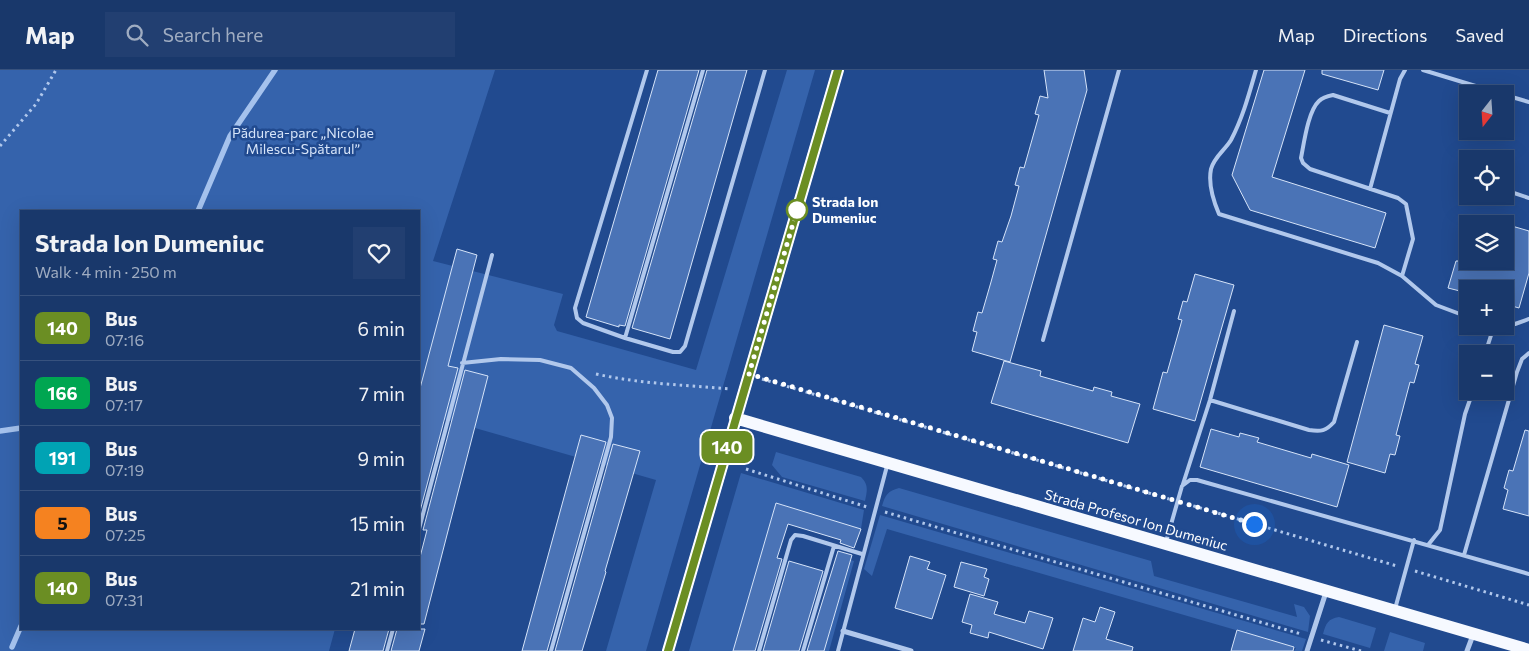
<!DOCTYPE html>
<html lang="en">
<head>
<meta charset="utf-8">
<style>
  :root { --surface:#19386b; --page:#223f71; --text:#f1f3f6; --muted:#9facc1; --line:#37527e }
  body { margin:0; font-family:Commissioner,sans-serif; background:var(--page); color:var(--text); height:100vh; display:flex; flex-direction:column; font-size:19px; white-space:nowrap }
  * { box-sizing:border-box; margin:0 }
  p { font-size:16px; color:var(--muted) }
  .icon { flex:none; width:28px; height:28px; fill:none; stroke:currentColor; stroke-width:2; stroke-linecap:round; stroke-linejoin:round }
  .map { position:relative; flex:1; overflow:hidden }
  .sheet { position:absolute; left:20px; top:140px; width:400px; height:420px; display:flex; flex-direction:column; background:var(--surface); border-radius:0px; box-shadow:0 5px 20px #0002,0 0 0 1px var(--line) }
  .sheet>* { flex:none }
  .badge { padding:0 10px; border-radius:8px; font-size:18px; line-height:32px }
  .needle { width:32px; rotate:197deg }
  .controls { position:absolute; left:1459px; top:15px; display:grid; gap:10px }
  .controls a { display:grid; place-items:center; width:55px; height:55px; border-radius:0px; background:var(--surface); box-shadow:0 5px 20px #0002,0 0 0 1px var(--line); font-size:25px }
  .you { position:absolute; width:25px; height:25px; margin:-12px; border:4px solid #fff; border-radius:50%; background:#1a73e8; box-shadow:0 0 0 8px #1a73e833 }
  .map>.badge { position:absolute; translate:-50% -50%; box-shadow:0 0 0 2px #fff }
  .round { display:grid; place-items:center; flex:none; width:52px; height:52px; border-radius:0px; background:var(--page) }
  .head { display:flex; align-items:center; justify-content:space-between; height:85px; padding:0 15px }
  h1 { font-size:24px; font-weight:700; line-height:38px }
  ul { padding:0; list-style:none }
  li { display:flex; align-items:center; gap:15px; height:65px; padding:0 15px; border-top:1px solid var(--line) }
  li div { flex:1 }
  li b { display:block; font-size:19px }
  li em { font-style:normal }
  li .badge { min-width:55px; font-weight:700; text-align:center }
  header { display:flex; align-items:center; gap:30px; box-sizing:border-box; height:70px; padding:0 25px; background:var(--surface); border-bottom:1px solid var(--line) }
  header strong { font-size:24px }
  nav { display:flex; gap:28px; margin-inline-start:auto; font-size:18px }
  .search { width:350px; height:45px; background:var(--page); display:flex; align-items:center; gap:12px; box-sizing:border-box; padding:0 18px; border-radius:0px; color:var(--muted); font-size:19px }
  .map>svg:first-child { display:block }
  .green { fill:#3563ac }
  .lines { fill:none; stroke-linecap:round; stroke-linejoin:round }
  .stream { stroke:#a5c2ed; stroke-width:5.5 }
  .building { fill:#4a73b6; stroke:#d6e4f9 }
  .path { stroke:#b1c8ec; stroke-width:3; stroke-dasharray:2.5 4; stroke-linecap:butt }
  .service { stroke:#b1c8ec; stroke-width:4 }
  .minor { stroke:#b1c8ec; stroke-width:5 }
  .primary { stroke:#f6f9ff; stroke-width:12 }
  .line-casing { stroke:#fff; stroke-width:11 }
  .line { stroke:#6b8e23; stroke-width:8 }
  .walk { stroke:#fff; stroke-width:5; stroke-dasharray:0 9 }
  .stop-dot { fill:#fff; stroke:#6b8e23; stroke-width:2.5 }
  .labels { text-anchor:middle; stroke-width:5; stroke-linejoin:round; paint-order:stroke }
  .park-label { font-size:14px; fill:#d6e4f9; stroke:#214a8f }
  .stop-label { font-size:14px; font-weight:bold; fill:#fff; stroke:#214a8f; text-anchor:start }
  .street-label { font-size:14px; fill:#fff; stroke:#214a8f }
</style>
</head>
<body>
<header>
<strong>Map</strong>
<div class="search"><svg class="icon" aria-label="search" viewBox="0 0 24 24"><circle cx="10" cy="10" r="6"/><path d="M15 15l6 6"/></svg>Search here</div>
<nav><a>Map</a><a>Directions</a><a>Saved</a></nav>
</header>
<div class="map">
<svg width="1529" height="581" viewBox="0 0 1529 581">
  <rect width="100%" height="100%" fill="#214a8f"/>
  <path class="green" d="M0 0H495L433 191 563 224 554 255 557 261 696 300 787 0H815L646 581H606L656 410 419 342V141H21V559H335L329 581H0Z
    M776 382 861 407C869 415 867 421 865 431L782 407 772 395Z
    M741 403 864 440 861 459 776 433 733 581H689Z
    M899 418 1151 491 1154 506 1297 547 1294 534 1304 537 1310 546 1308 562 882 436C885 425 888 421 899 418Z
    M880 445 1306 569 1302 581H1294L1296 578 1291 576 887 459 872 506 864 499Z
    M851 490 854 491 829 581H824Z
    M1339 547 1376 558 1370 578 1323 564C1326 553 1328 549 1339 547Z
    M1390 562 1425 573 1423 581H1384Z"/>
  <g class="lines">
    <path class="stream" d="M198 141 230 66 275 0
      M0 361 21 358
      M12 577 21 556"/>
  </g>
  <path class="building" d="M658 0H699L625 256 619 255V257L586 247Z
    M707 0H747L670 269 632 258Z
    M1044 0H1084L1087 20 1010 292 972 281 977 262 973 261 978 242 982 243 991 212 997 190 993 189 998 171 1002 172 1011 146 1019 116 1015 115 1020 97 1024 98 1039 45 1035 44 1040 26 1048 28Z
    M1264 0H1305L1272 107 1386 143 1375 178 1250 140 1232 105Z
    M1322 0H1384L1378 20 1322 4Z
    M1505 154 1529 161V203L1519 238 1505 234V219H1468V223L1448 218 1456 191H1505Z
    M457 179 477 185 448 296 458 298 419 445V322Z
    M1195 204 1234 215 1195 351 1153 339 1163 302 1167 303 1182 250 1178 249 1183 231 1187 232Z
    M1384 255 1423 266 1415 294 1419 295 1414 313 1410 312 1396 365 1400 366 1395 385 1390 384 1385 403 1347 392Z
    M1004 291 1041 301 1040 306 1093 321 1094 317 1112 322 1111 326 1140 334 1128 373 991 333Z
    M465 300 488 306 424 554H419V491L427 460H423Z
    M1211 359 1239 367 1240 363 1259 368 1257 372 1311 388 1312 384 1349 395 1337 437 1200 397Z
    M1525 360 1529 361V446L1503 439 1508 420 1504 418 1509 400 1513 401Z
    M581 365 606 372 547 581H522Z
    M613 374 640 381 605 501 606 502 582 581H555Z
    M776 433 861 459 854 478 840 473 841 470 788 454 777 488 782 489 755 581H733Z
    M838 481 852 485 824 581H807Z
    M910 486 930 492 927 499 946 505 932 549 895 538Z
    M789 491 823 501 799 581H763Z
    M961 492 987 499 984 507 989 509 984 526 954 517Z
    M970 524 998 532 994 544 1025 553 1029 541 1053 548 1043 579 989 562 988 568 970 563 972 555 962 552Z
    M1100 537 1115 542 1106 569 1133 577 1132 581H1073L1083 548 1095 552Z
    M355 559H389L383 581H349Z
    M397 559H425L419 581H391Z
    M1237 560 1294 577 1293 581H1231Z"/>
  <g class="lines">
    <path class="path" d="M0 76 36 34 56 0
      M596 304C642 314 684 315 731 319
      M762 309 1169 429
      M746 399 867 437
      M1187 434 1397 496
      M885 442 1301 564
      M1415 501 1529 535
      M1321 570 1361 581"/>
    <path class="service" d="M647 0 575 238 577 248 583 253 625 268 673 282H680L685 276 765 0
      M1256 0C1249 24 1243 47 1231 70 1225 80 1214 87 1211 99 1208 114 1213 130 1219 144L1378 193 1402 206 1436 235 1468 247
      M1423 0 1502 24
      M1505 25 1529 32
      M1390 43 1333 25C1328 26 1323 27 1319 31 1308 41 1304 73 1301 88L1303 93 1310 99 1398 128 1406 134 1413 169 1402 206
      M1370 119 1400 9 1405 0
      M1505 120 1529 128
      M1505 254H1515L1529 249
      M625 268 703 0
      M1043 270 1119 0
      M1485 284 1494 256
      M462 293 501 289 540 290 571 298 594 318 607 335 612 348 611 367 551 581
      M1210 330 1309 360C1321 362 1326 361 1334 352L1357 272
      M1183 414 1210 330 1234 241
      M419 459 492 185
      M1166 472 1182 416 1190 410H1197L1529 504
      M1428 475 1440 460 1465 344 1473 321
      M1464 485 1517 302 1522 289 1529 283
      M1395 539 1414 470
      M387 581 393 559
      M759 581 791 470 795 465 803 466 862 484
      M803 581 834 476
      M838 581 887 396"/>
    <path class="minor" d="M843 561 911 581
      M1307 581 1326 522
      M1467 581 1473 565"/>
    <path class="primary" d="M735 348 1529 580
      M668 581 838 0"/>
  </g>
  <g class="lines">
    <g class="line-casing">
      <path id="line" d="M668 581 838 0"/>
    </g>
    <use href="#line" class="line"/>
    <path class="walk" d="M797 140 749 304 1254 454"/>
  </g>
  <circle class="stop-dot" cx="797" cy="140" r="10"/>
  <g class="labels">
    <g class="park-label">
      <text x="303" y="68">Pădurea-parc „Nicolae<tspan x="303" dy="16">Milescu-Spătarul”</tspan></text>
    </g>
    <g class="stop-label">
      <text x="812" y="137">Strada Ion<tspan x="812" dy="16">Dumeniuc</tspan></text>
    </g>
    <g class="street-label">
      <text transform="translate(1136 450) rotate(16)" y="5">Strada Profesor Ion Dumeniuc</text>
    </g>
  </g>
</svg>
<div class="controls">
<a><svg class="needle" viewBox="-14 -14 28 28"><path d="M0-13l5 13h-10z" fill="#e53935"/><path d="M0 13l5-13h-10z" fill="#9facc1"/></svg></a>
<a><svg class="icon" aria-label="locate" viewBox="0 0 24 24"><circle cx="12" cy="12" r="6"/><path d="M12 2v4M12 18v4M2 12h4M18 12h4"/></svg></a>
<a><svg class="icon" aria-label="layers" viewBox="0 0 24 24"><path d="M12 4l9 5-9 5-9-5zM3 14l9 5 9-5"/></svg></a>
<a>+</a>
<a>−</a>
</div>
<div class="you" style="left:1254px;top:454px"></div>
<b class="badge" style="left:727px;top:377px;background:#6b8e23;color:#fff">140</b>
<section class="sheet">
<div class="head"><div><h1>Strada Ion Dumeniuc</h1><p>Walk · 4 min · 250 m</p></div><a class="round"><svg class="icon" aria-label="heart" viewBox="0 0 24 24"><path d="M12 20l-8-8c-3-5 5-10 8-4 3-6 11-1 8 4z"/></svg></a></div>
<ul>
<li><span class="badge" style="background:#6b8e23;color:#fff">140</span><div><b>Bus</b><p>07:16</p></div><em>6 min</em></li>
<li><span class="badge" style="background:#00a651;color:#fff">166</span><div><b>Bus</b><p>07:17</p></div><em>7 min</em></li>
<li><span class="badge" style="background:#00a3b4;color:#fff">191</span><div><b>Bus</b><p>07:19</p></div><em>9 min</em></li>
<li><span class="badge" style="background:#f58220;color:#111">5</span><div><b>Bus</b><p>07:25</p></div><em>15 min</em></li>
<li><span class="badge" style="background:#6b8e23;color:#fff">140</span><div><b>Bus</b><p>07:31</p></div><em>21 min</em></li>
</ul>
</section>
</div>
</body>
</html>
